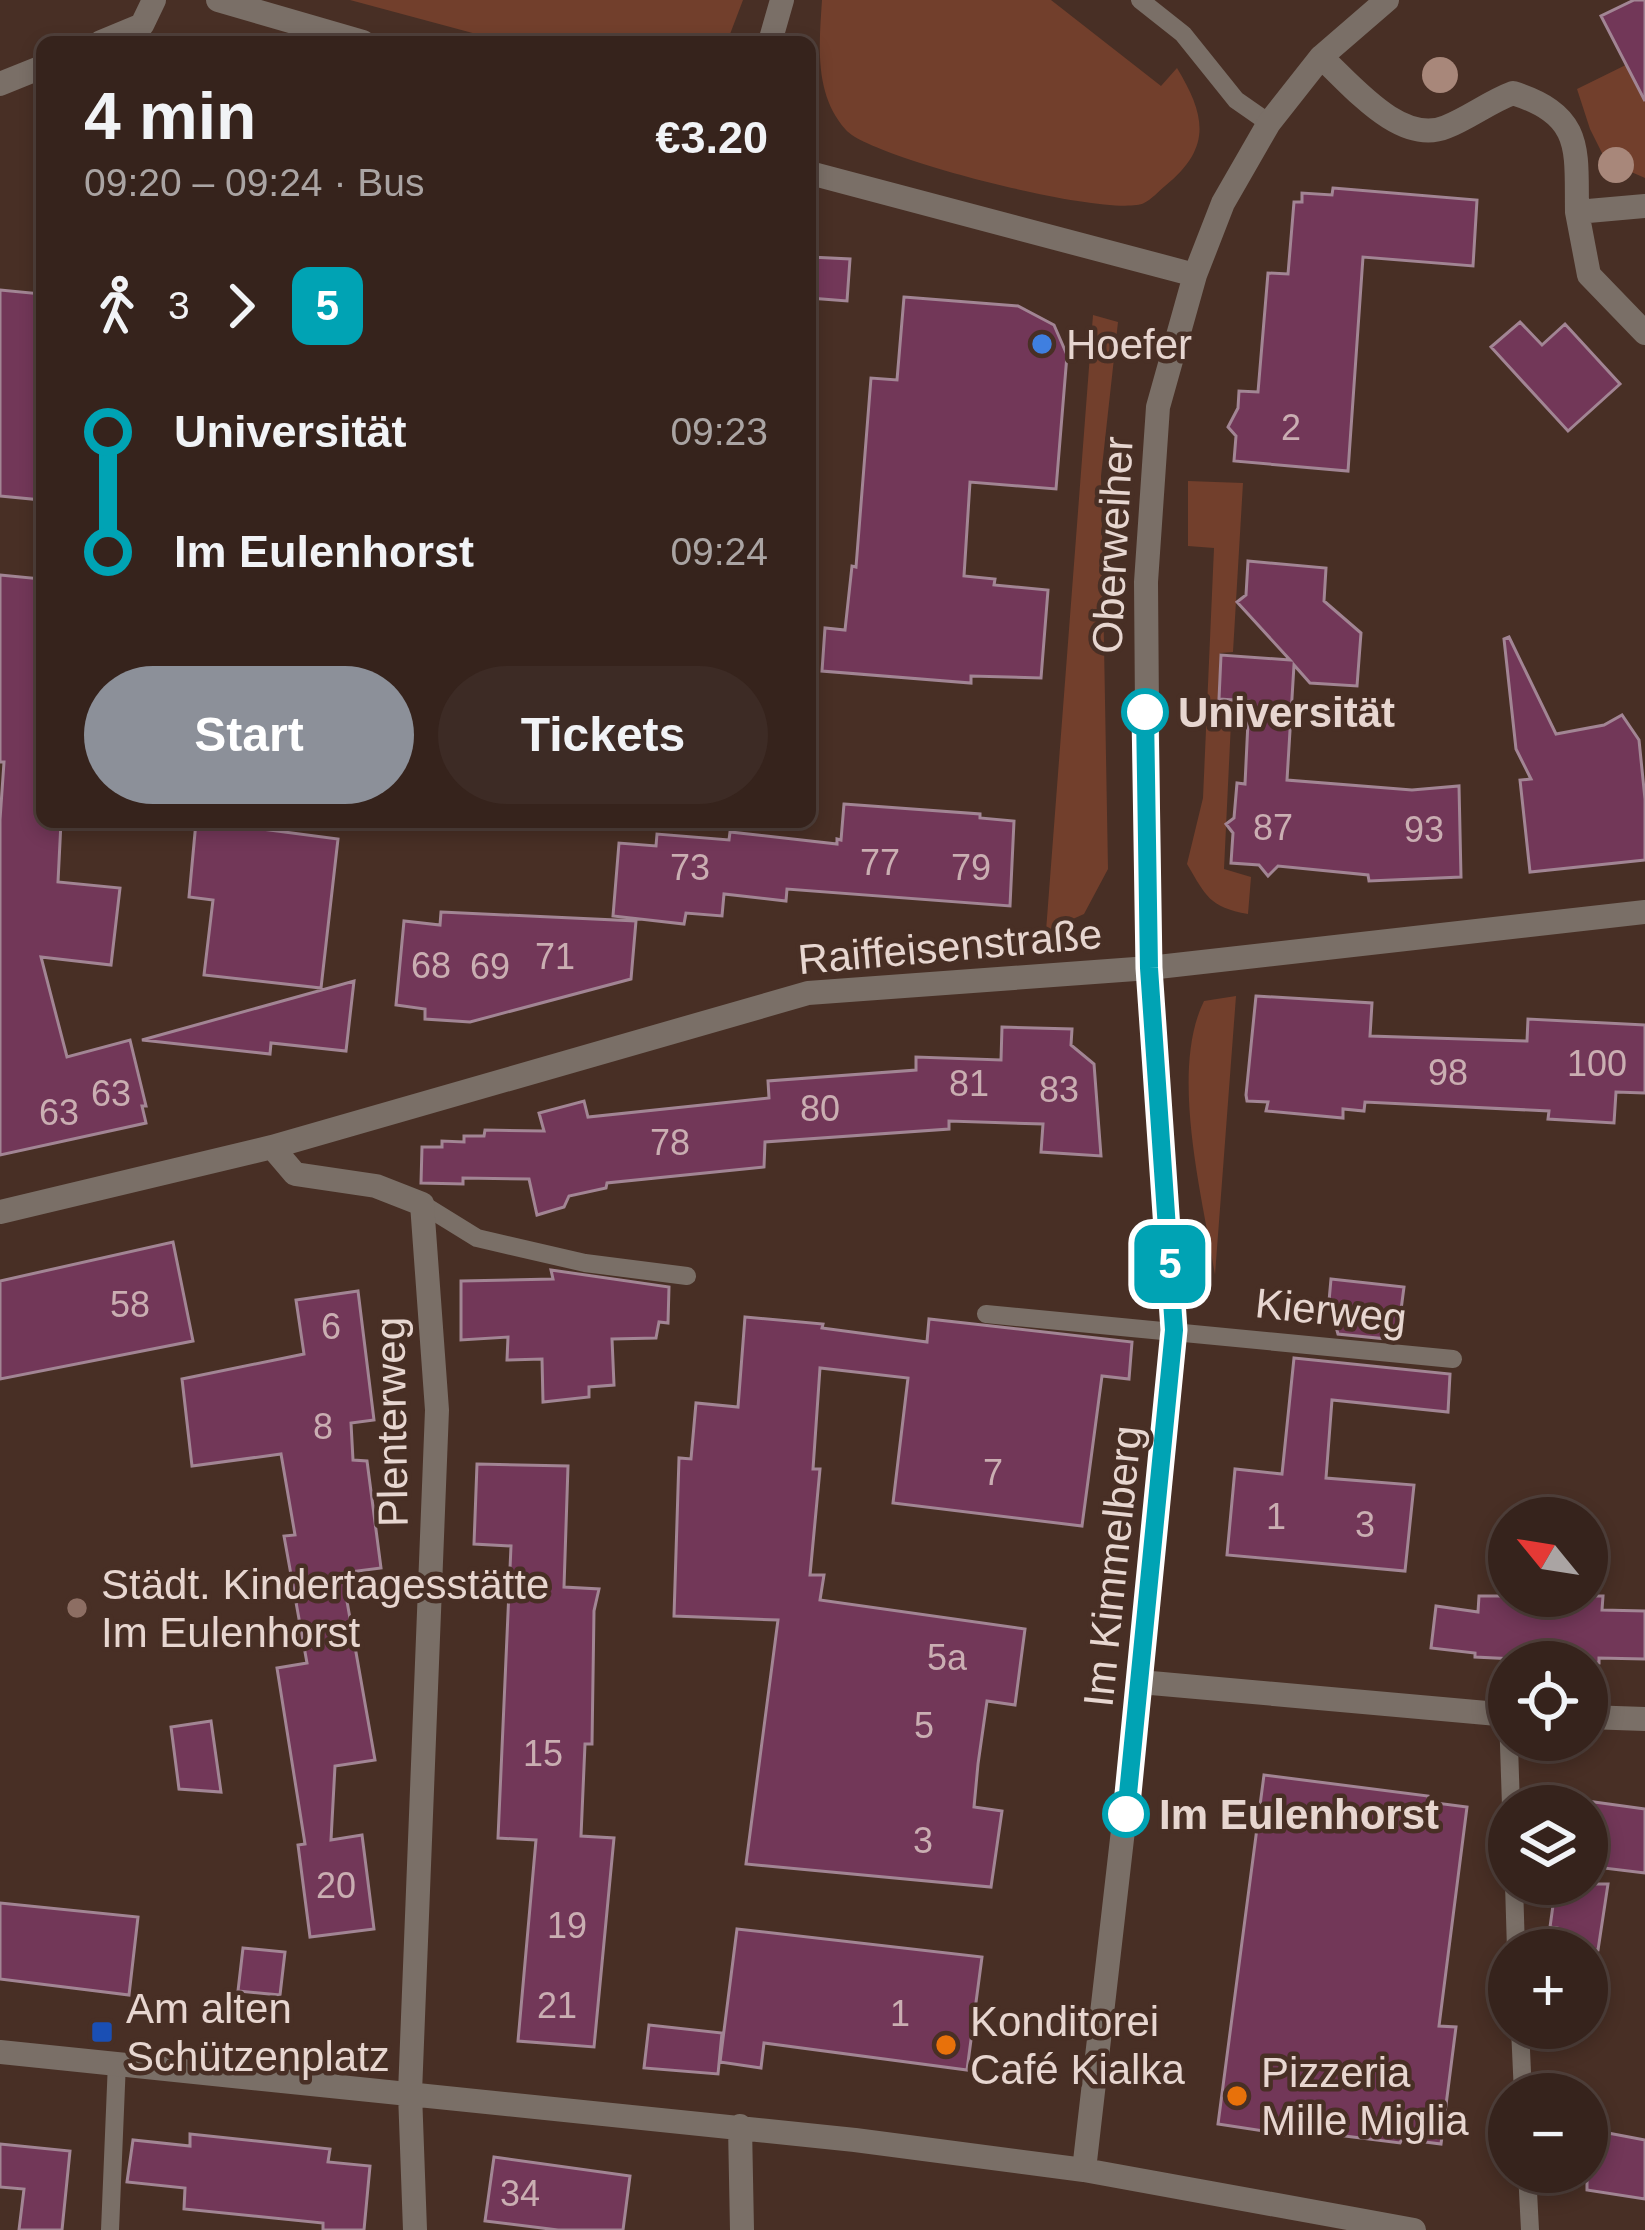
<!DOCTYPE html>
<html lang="en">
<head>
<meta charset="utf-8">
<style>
  :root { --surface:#36231c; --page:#3d2b25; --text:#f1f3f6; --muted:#aaa4a3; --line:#50403b; --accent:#8c9099 }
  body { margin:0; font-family:Helvetica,sans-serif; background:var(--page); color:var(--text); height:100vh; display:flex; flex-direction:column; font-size:45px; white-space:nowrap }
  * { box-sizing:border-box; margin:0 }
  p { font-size:39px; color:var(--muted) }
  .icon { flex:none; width:66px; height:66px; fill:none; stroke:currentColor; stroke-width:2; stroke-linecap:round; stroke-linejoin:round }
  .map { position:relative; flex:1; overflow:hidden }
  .panel { position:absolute; left:36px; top:36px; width:780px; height:792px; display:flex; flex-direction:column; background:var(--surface); border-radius:18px; box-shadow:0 6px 18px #0003,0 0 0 3px var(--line) }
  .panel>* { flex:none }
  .badge { padding:0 24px; border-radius:18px; font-size:42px; line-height:78px }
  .needle { width:78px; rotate:300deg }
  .controls { position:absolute; left:1488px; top:1497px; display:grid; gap:24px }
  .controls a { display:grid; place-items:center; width:120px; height:120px; border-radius:50%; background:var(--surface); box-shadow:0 6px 18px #0003,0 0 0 3px var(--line); font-size:60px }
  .map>.badge { position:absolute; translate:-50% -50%; box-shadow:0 0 0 6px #fff }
  .legs { display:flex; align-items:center; gap:18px; height:132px; padding:0 48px; font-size:39px }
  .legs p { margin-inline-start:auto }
  .head { display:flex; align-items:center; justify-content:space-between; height:204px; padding:0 48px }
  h1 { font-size:66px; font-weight:600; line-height:90px }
  .button { display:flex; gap:24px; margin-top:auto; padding:24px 48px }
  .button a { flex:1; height:138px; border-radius:72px; background:var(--accent); color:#fff; font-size:48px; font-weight:600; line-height:138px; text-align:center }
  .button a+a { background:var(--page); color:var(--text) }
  ul { padding:0 48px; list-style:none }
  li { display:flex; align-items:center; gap:42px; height:120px; font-size:45px }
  li i { display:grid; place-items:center; width:18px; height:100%; margin:0 15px; background:currentColor }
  li i::after { content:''; width:30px; height:30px; margin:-15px; border:9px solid; border-radius:50%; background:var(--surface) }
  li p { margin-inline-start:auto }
  li:first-child i { background:linear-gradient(#0000 50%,currentColor 0) }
  li:last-child i { background:linear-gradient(currentColor 50%,#0000 0) }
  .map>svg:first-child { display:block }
  .green { fill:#723f2c }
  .building { fill:#723758; stroke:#a28594; stroke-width:3 }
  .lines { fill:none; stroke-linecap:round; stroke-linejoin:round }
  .lane { stroke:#7a6f67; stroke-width:18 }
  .street { stroke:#7a6f67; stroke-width:24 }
  .tree { fill:#a8877a }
  .line-1-casing { stroke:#fff; stroke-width:27 }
  .line-1 { stroke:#00a3b4; stroke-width:18 }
  .shop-dot { fill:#3f7fe0; stroke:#482f25; stroke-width:4.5 }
  .stop-1-dot { fill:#fff; stroke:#00a3b4; stroke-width:6 }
  .education-dot { fill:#8d6e63; stroke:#482f25; stroke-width:4.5 }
  .transit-dot { fill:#1a4fb4; stroke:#482f25; stroke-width:4.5 }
  .food-dot { fill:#e8710a; stroke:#482f25; stroke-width:4.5 }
  .labels { text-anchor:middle; stroke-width:9; stroke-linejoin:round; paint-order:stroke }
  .number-label { font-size:36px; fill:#caaeb2 }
  .poi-label { font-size:42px; fill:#e7d6d0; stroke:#482f25; text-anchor:start }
  .street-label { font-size:42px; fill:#e7d6d0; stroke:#482f25 }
  .stop-label { font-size:42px; font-weight:bold; fill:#e7d6d0; stroke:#482f25; text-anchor:start }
</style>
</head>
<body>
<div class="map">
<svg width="1645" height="2230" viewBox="0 0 1645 2230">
  <rect width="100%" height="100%" fill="#482f25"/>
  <path class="green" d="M350 0H743L727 42H506Z
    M822 0H1051L1161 86 1177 68C1206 116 1212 148 1165 186 1159 191 1151 200 1144 203 1110 219 870 158 846 130 814 94 819 46 822 0Z
    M1644 56 1645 59V178L1606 161 1590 129 1577 89Z
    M1093 315 1118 322 1101 476 1108 869 1084 914 1046 931Z
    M1188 481 1243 483 1233 652 1220 653 1218 699 1232 701 1224 869 1251 877 1248 914C1209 907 1206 896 1187 864L1203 798 1214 548 1188 546Z
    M1236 996 1215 1275C1203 1198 1169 1072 1204 1001Z"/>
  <path class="building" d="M1634 0H1645V101L1601 16Z
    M1333 188 1477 200 1473 266 1363 257 1348 471 1234 461 1236 436 1228 427 1238 408 1239 391 1258 392 1268 273 1288 274 1294 202H1302V193L1332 195Z
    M810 257 850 259 847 301 810 298Z
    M0 290 42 294V500L0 496Z
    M904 297 1018 306 1054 325 1067 355 1056 489 970 482 964 576 995 579 994 585 1048 590 1041 678 971 676V683L822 671 825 628 845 630 852 566 856 567 871 378 897 380Z
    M1520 322 1542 345 1565 324 1620 384 1568 431 1491 347Z
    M1248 561 1326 568 1324 601 1361 633 1357 686 1310 683 1294 665 1287 780 1412 790 1459 786 1461 877 1369 881 1368 875 1278 866 1268 876 1259 865 1231 863 1233 833 1226 824 1234 818 1237 783 1245 784 1249 701 1219 699 1221 655 1290 660 1237 602 1246 595Z
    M0 575 42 579V822H61L58 882 120 888 111 965 41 957 67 1057 130 1040 146 1106H142L146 1123 0 1155V820L4 762H0Z
    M1509 637 1556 734 1604 725 1622 715 1639 740 1645 799V860L1530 872 1520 780 1531 779 1516 749 1504 639Z
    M844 804 980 814V818L1014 821 1010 906 787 889 786 901 724 894 722 916 686 913 684 924 613 916 619 843 656 846 657 834 729 840 730 832 837 844V839L841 840Z
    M196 822H247L246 827 338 839 321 988 204 975 213 900 189 897Z
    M441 912 636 921 631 979 470 1022 425 1019V1009L396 1005 404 921 440 925Z
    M354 981 346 1051 271 1043 270 1054 142 1040Z
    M1256 996 1372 1003 1370 1036 1527 1041 1528 1019 1645 1025V1093L1616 1092 1614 1123 1548 1119 1549 1111 1365 1102 1364 1111 1343 1109V1118L1266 1111 1268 1102 1247 1101 1246 1095Z
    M1002 1027 1072 1029 1071 1045 1094 1064 1101 1156 1041 1152 1043 1124 949 1121V1129L765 1142 764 1167 607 1183 606 1188 569 1196 564 1207 537 1215 529 1179 463 1178V1184L421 1183 422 1147H442V1141L464 1142V1136H484L485 1130 544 1131 539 1113 584 1101 588 1117 769 1098 768 1081 916 1070V1057L1001 1060Z
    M173 1242 193 1341 0 1379V1281Z
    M551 1270 669 1287 668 1323 659 1322 656 1338 612 1339 614 1385 589 1387V1397L543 1402 542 1359 507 1360 508 1337 461 1340V1281L553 1279Z
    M1331 1279 1404 1287 1397 1340 1338 1334 1329 1301Z
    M358 1291 374 1420 351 1423 353 1460 367 1461 381 1568 342 1573 375 1760 335 1766 331 1840 362 1835 374 1929 310 1937 298 1845 305 1844 277 1668 307 1663 284 1536 295 1535 281 1454 192 1466 182 1379 304 1354 296 1300Z
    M745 1317 823 1324 822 1328 927 1342 929 1319 1132 1342 1129 1379 1102 1376 1082 1526 893 1503 908 1378 820 1368 813 1469H820L810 1575H824L820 1600 1025 1629 1015 1705 987 1701 978 1764 974 1807 1002 1811 991 1887 746 1864 778 1620 674 1616 679 1458 691 1459 696 1403 738 1407Z
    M1294 1358 1450 1374 1448 1412 1332 1400 1326 1478 1414 1485 1405 1571 1227 1555 1235 1469 1282 1474Z
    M477 1464 568 1466 564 1587 599 1589 594 1611 592 1744H585L581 1836 614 1838 594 2047 518 2041 536 1840 498 1838 511 1546 474 1544Z
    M1479 1596H1603L1602 1610 1645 1611V1659L1599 1658V1663L1475 1657V1653L1431 1648 1436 1606 1478 1612Z
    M211 1721 221 1792 179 1789 171 1727Z
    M1264 1775 1428 1796V1802L1467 1807 1439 2026 1456 2027 1441 2144 1402 2139 1400 2143 1305 2131 1304 2137 1218 2124Z
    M1587 1801 1645 1809V1873L1587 1866Z
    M1556 1884H1608L1598 1950H1554L1557 1928 1550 1927Z
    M0 1903 138 1917 129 1995 0 1979Z
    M737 1929 982 1957 967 2070 764 2043 761 2068 720 2062Z
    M243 1948 285 1952 280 1995 238 1991Z
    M649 2025 722 2033 718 2074 644 2068Z
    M1587 2129 1645 2140V2199L1587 2190Z
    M190 2134 330 2149 328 2162 370 2166 364 2230H323V2223L184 2209 185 2188 127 2182 133 2140 190 2146Z
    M0 2144 70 2151 62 2230H19L24 2189 0 2187Z
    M494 2157 630 2176 623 2230H558L485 2221Z"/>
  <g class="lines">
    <path class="lane" d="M1140 0 1183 34 1236 100 1269 123
      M422 1204 477 1238 585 1263 687 1276
      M986 1314 1453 1359
      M1508 1715 1511 1806
      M1514 1884 1516 1950
      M1520 2028 1523 2094
      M1527 2172 1530 2230
      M110 2230 117 2062"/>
    <path class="street" d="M218 0 363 42
      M101 42 142 25 154 0
      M770 42 782 0
      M1321 57C1351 84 1400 146 1446 127 1469 118 1489 102 1513 93 1584 116 1576 149 1577 212L1645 206
      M0 84 42 67
      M810 173 1195 275
      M1577 212 1589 275 1645 333
      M272 1147 295 1174 376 1186 422 1204 437 1410 410 2093 415 2230
      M0 1212 272 1147 808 993 1149 968 1645 912
      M1140 1682 1509 1715
      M1587 1717 1645 1719
      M0 2052 855 2140 1084 2170 1414 2230
      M740 2126 742 2230
      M1084 2170 1140 1682 1175 1330 1149 968 1146 582 1158 407 1195 275 1223 203 1269 123 1321 57 1387 0"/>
  </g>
  <g class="tree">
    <circle cx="1440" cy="75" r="18"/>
    <circle cx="1616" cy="165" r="18"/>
  </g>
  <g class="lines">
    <g class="line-1-casing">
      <path id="line-1" d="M1126 1814 1174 1330 1149 968 1145 712"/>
    </g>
    <use href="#line-1" class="line-1"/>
  </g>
  <circle class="shop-dot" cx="1042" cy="344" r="12"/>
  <g class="stop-1-dot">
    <circle cx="1145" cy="712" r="21"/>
    <circle cx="1126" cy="1814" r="21"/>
  </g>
  <circle class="education-dot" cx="77" cy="1608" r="12"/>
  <rect class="transit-dot" x="90" y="2020" width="24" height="24" rx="6"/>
  <g class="food-dot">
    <circle cx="946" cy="2045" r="12"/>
    <circle cx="1237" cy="2096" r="12"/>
  </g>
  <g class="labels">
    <g class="number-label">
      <text x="1291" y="440">2</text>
      <text x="1273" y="840">87</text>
      <text x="1424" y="842">93</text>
      <text x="880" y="875">77</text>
      <text x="690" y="880">73</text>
      <text x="971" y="880">79</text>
      <text x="555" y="969">71</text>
      <text x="431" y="978">68</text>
      <text x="490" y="979">69</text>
      <text x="1597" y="1076">100</text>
      <text x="1448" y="1085">98</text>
      <text x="969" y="1096">81</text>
      <text x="1059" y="1102">83</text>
      <text x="111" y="1106">63</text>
      <text x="820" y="1121">80</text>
      <text x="59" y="1125">63</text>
      <text x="670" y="1155">78</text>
      <text x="130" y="1317">58</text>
      <text x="331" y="1339">6</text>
      <text x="323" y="1439">8</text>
      <text x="993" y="1485">7</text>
      <text x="1276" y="1529">1</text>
      <text x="1365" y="1537">3</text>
      <text x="947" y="1670">5a</text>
      <text x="924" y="1738">5</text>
      <text x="543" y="1766">15</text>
      <text x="923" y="1853">3</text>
      <text x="336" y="1898">20</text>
      <text x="567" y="1938">19</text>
      <text x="557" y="2018">21</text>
      <text x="900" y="2026">1</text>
      <text x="520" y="2206">34</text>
    </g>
    <g class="poi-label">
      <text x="1066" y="359">Hoefer</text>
      <text x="101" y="1599">Städt. Kindertagesstätte<tspan x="101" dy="48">Im Eulenhorst</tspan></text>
      <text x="126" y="2023">Am alten<tspan x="126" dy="48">Schützenplatz</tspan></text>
      <text x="970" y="2036">Konditorei<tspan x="970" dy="48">Café Kialka</tspan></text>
      <text x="1261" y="2087">Pizzeria<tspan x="1261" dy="48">Mille Miglia</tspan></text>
    </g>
    <g class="street-label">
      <text transform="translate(1112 545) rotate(-87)" y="15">Oberweiher</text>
      <text transform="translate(950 946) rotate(-5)" y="15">Raiffeisenstraße</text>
      <text transform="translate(1331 1310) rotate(6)" y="15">Kierweg</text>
      <text transform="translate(391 1422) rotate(-91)" y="15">Plenterweg</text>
      <text transform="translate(1112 1566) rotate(-84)" y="15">Im Kimmelberg</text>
    </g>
    <g class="stop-label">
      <text x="1178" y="727">Universität</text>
      <text x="1159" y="1829">Im Eulenhorst</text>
    </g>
  </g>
</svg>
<div class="controls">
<a><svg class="needle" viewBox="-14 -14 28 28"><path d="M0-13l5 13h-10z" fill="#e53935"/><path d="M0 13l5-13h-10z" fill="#aaa4a3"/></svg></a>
<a><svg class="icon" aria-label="locate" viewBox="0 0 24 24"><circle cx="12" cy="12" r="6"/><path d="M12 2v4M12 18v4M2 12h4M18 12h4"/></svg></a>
<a><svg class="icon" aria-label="layers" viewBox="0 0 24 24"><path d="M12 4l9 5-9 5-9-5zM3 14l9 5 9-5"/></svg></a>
<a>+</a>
<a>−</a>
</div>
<b class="badge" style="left:1170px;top:1264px;background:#00a3b4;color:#fff">5</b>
<section class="panel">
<div class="head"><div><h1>4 min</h1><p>09:20 – 09:24 · Bus</p></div><b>€3.20</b></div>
<div class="legs"><svg class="icon" aria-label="walk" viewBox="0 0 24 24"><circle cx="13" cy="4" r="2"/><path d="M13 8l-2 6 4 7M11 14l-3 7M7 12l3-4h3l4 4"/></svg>3<svg class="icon" aria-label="forward" viewBox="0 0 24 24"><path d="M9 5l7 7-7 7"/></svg><b class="badge" style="background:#00a3b4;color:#fff">5</b></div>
<ul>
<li><i style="color:#00a3b4"></i><b>Universität</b><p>09:23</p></li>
<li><i style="color:#00a3b4"></i><b>Im Eulenhorst</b><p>09:24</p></li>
</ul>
<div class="button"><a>Start</a><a>Tickets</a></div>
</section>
</div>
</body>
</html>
